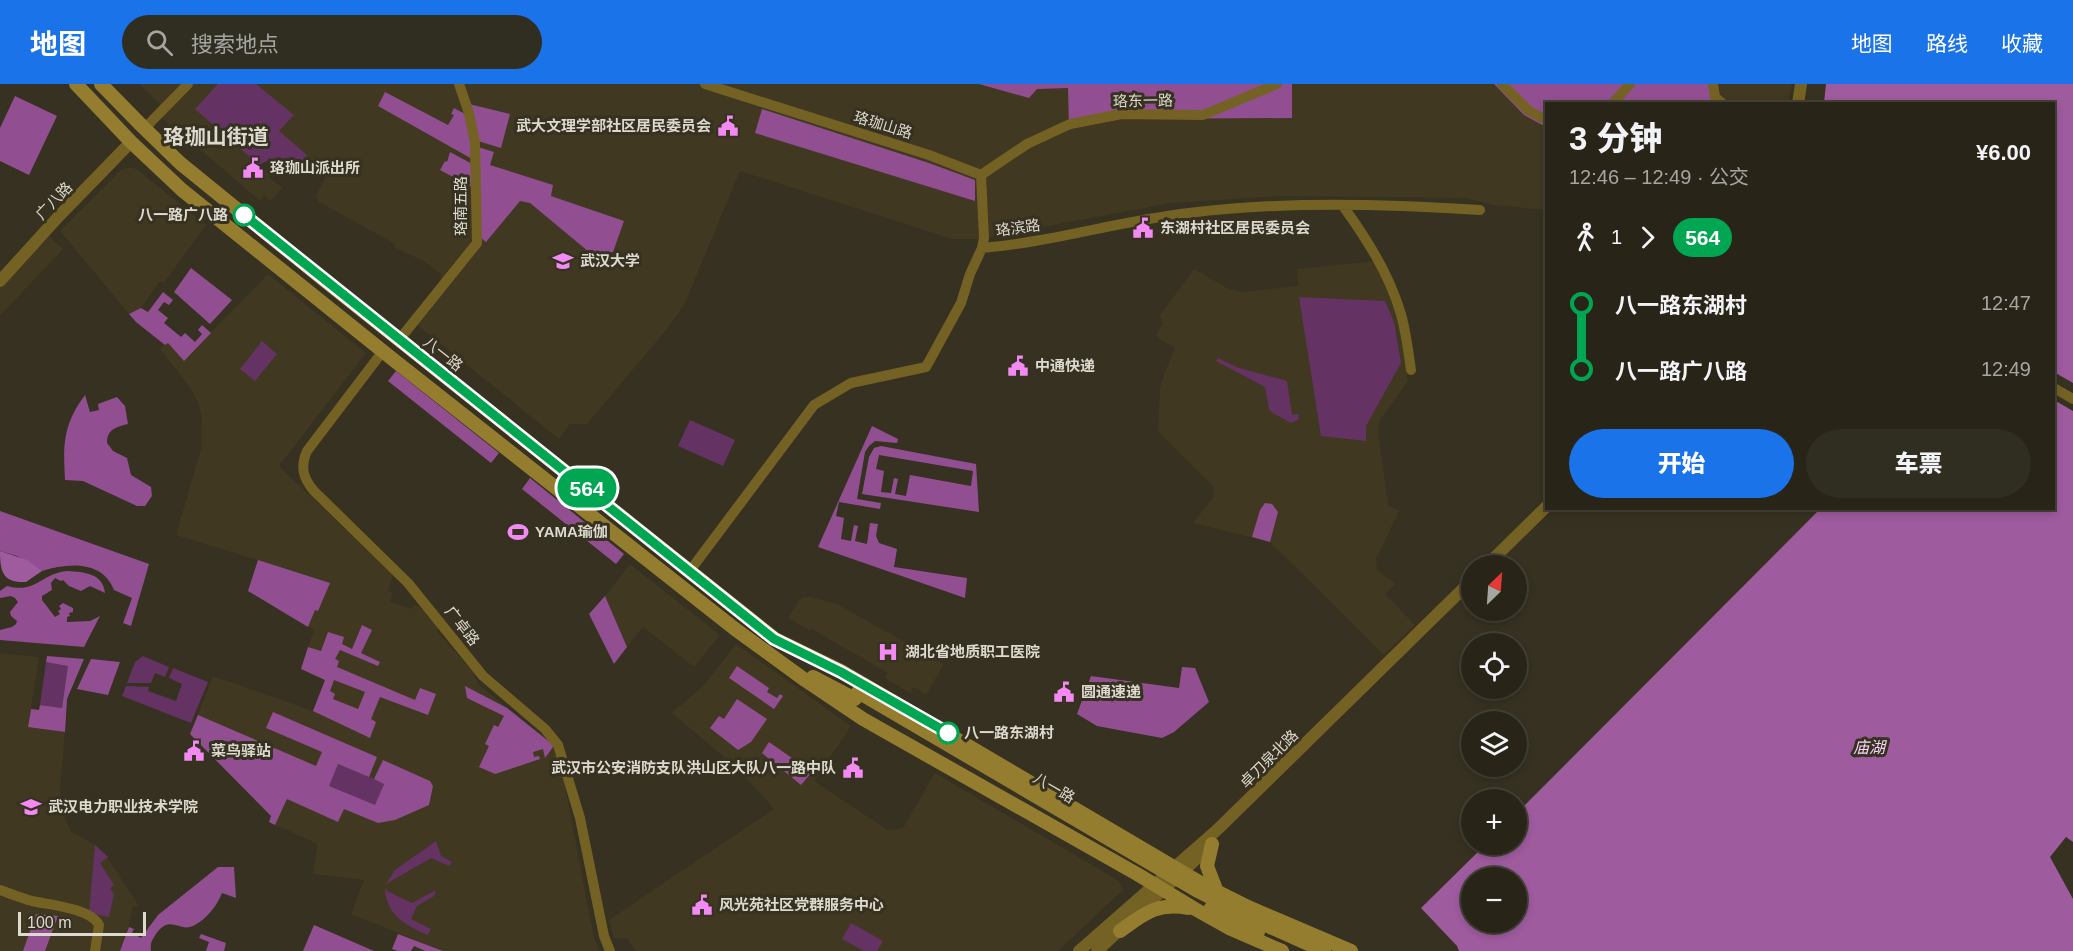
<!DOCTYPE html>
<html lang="zh">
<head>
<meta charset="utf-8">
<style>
  :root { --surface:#282518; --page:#302d21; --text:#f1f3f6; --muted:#a5a5a2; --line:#444237; --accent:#1a73e8 }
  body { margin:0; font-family:Arial,"Noto Sans SC",sans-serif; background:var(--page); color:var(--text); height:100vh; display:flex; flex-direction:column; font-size:22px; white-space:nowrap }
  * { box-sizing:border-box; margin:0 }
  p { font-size:20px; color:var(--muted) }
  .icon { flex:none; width:33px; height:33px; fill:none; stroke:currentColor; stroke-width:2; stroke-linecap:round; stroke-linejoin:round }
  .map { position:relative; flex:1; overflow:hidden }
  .sheet { position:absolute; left:1545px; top:18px; width:510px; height:408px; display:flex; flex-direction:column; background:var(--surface); border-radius:0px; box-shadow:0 3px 9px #0003,0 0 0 2px var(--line) }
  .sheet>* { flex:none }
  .badge { padding:0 12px; border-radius:20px; font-size:21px; line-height:39px }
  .needle { width:39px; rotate:25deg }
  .controls { position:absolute; left:1461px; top:471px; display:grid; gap:12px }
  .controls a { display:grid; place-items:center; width:66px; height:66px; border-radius:50%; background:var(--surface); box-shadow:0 3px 9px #0003,0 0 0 2px var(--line); font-size:30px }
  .scale { position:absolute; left:18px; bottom:15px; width:128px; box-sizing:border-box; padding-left:6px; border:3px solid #dcd9ce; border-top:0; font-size:16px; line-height:21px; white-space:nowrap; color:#dcd9ce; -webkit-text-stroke:4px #363120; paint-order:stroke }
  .map>.badge { position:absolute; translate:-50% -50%; box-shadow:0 0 0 3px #fff }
  .legs { display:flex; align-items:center; gap:9px; height:66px; padding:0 24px; font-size:20px }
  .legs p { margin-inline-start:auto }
  .summary { display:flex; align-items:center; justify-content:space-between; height:102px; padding:0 24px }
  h1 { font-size:33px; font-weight:800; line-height:45px }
  .button { display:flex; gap:12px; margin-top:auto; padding:12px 24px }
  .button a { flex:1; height:69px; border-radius:36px; background:var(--accent); color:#fff; font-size:24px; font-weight:800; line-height:69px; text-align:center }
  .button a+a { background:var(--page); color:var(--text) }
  ul { padding:0 24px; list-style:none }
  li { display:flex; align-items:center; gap:21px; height:66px; font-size:22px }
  li i { display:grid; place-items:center; width:9px; height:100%; margin:0 8px; background:currentColor }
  li i::after { content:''; width:15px; height:15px; margin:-8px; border:4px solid; border-radius:50%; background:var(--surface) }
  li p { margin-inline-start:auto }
  li:first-child i { background:linear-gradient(#0000 50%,currentColor 0) }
  li:last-child i { background:linear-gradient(currentColor 50%,#0000 0) }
  header { display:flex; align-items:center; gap:36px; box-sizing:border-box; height:84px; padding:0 30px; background:var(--accent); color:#fff }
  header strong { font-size:28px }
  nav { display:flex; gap:33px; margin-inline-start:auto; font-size:21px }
  .search { width:420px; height:54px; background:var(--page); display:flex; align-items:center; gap:15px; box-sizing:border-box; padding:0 21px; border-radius:33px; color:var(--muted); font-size:22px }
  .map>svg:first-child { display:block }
  .built { fill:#403820 }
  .green { fill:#643364 }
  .forest { fill:#914f91; fill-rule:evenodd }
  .water { fill:#9e5b9e; fill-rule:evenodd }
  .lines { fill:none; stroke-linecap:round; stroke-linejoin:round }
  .minor { stroke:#746224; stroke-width:10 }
  .tertiary { stroke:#746224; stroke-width:12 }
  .secondary { stroke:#947d2f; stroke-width:14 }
  .secondary-bridge { stroke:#947d2f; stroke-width:14 }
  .line-1-casing { stroke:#fff; stroke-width:14 }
  .line-1 { stroke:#00a651; stroke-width:9 }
  .stop-1-dot { fill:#fff; stroke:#00a651; stroke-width:3 }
  .labels { text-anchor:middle; stroke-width:6; stroke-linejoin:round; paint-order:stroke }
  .street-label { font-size:15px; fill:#dcd9ce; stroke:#363120 }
  .poi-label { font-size:15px; font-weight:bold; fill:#dcd9ce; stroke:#363120; text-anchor:start }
  .stop-label { font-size:15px; font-weight:bold; fill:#dcd9ce; stroke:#363120; text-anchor:end }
  .water-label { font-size:16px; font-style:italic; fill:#f8d3f7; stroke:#363120 }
  .district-label { font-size:21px; font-weight:bold; fill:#dcd9ce; stroke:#363120 }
</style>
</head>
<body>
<header>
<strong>地图</strong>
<div class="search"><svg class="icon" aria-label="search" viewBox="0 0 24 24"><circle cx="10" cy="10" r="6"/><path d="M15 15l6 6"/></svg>搜索地点</div>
<nav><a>地图</a><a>路线</a><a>收藏</a></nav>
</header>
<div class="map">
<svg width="2073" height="867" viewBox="0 0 2073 867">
  <rect width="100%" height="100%" fill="#363120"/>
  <path class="built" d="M140 0H1792L1788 19 1546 20V126L1493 121 1465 114 1284 112 1171 119 979 155H952L740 87 685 219 667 245 587 340H570L559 355 410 235 440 198 441 190 425 178 394 163 395 160 319 118 316 112 325 94 299 82 274 75 266 76 260 81 271 91 269 93 282 104 270 117 264 112 260 117 181 49 179 50 161 32 166 27Z
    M131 83 138 86 206 141 164 199 160 197 141 224 129 230 60 147 121 86Z
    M49 152 63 165 0 232V204Z
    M1376 177 1399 237 1408 297 1380 336 1378 347 1388 421 1399 427 1376 475 1377 486 1396 500 1385 510 1415 541 1384 571 1270 458 1193 439 1213 414 1214 403 1158 348 1160 304 1164 290 1175 264 1156 252 1162 240 1160 231 1194 185 1227 204 1243 208 1298 202 1297 185Z
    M268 190 366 269 279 382 393 491 388 507 393 509 390 518 412 525 414 521 423 524 439 544 437 547 473 588 479 601 552 660 563 692 594 854 600 867H443L351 830 364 796 313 790 318 760 269 738 271 732 190 650 213 592 313 627 325 596 301 585 314 546 248 507 258 476 176 451 201 365 202 336 199 320 189 302 160 265 168 258 184 276Z
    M630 480 720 551 694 583 643 543 627 563 605 512Z
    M810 513 837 520 944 580 926 611 913 603 910 609 885 594 888 589 815 547 811 545 810 547 788 534 799 516 803 513Z
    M736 560 851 642 814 697 888 746 903 744 935 689 1119 797 1123 806 1058 867H636L627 854H614L609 836 774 725 737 684 672 629 704 601Z
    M0 569 39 573 28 643 65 648 60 707 63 730 71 747 95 761 105 770 139 822H133L127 851 120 867H0Z"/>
  <path class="green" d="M218 0H256L294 31 279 47 307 71 299 82C285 77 272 72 259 81L195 25Z
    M1299 213 1385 217 1394 238 1401 279 1366 342V357L1321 352Z
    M262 257 277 270 255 297 240 285Z
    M1218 274 1236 283 1287 297 1292 331 1299 330 1298 336 1291 339 1271 328 1269 325 1265 303 1216 277Z
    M690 336 735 356 723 382 678 362Z
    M143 572 169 583 165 593 155 589 151 599H127L135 578Z
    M46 578 69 581 62 624 40 621Z
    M173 584 208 598 191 639 122 612 126 602 149 603 148 607 176 617 182 600 169 594Z
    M338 680 384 699 375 722 328 702Z
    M436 757 441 772 452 778 449 782 431 774 386 800 395 786Z
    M95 761 108 773 100 779 114 801 110 804 114 810 109 833 89 829Z
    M385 803 387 807 412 819 434 807 436 808 434 812 417 822 411 835 431 845 428 851C407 842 385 831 385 803Z
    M851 839 883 857 877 867H864L842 855Z"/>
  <path class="forest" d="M979 0H1292V34L1121 35 1069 45 1068 4 1037 5 1029 14Z
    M1494 0H1709L1717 19 1546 20V43L1524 31Z
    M385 8 448 41 454 31 451 30 454 24 467 31 474 76 378 22Z
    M15 12 57 32 29 91 0 77V44Z
    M469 20 510 30 501 64 478 57Z
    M762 25 929 79 975 96V117L755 49Z
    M478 63 494 68 490 81 553 101 551 112 624 137 613 168H589L530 119 520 117 486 158 480 153Z
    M450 68 474 81V104L440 86 445 77 447 78Z
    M191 184 232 216 210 240 174 208Z
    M163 208 173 216 169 221 164 218 158 226 168 234 164 239 181 253 185 249 195 258 202 250 198 246 202 241 211 249 184 277 168 259 165 261 136 238 129 230 141 224 148 228Z
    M396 287 499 369 491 379 388 297Z
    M85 311 90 328 99 326 98 320 117 313 125 322 128 340C116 343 107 345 107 359L113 367 127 374 131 391 151 403 152 412 145 422H137L83 397 65 396C63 360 63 341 85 311Z
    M872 342 898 355 897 359 875 357 869 362 865 368 857 415 881 419 880 425 839 418 836 432 844 434 841 455 851 457 854 441 858 442 855 457 867 460 870 439 878 440 876 452 879 459 897 465 894 483 967 494 965 514 818 463Z
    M881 362 976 380 979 428 862 410 869 373 874 364ZM879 371 973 387 971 402 910 391 906 412 895 410 898 395 894 394 891 409 881 408 884 387 876 385Z
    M530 394 624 470 616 480 522 405Z
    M1265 419 1272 420 1278 428 1270 458 1252 453 1260 426Z
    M0 427 149 480 131 542 123 539 132 514 114 506C102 476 68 479 42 487L17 472 0 467Z
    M258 476 330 499 318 527 315 526 308 543 248 507Z
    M67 487C84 488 103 489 105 509L90 502 81 507 69 502 63 496 61 497 55 494 51 499 52 506 42 512V516L55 533 60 530 58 527 61 525 59 522 63 519 73 524V528L69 529 70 532 67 533V538L90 537 100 532 84 563 0 556V546L12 543 16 540 17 537 11 532 10 528 18 518 15 514 11 512 0 514V507L7 502C36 510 42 489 67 487Z
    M605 512 627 563 614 580 589 530Z
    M362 541 372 546 361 569 380 578 378 582 340 566 335 575 339 577 337 583 415 616 420 604 436 610 428 631 380 613 371 635 376 638 370 654 313 627 325 596 301 585 308 563 321 567 328 548 344 553 342 560 352 565ZM334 596 365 608 358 625 333 615 335 610 330 607Z
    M47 572 84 575 67 615 65 648 28 643 31 625 39 626 40 621 62 624 68 582 46 578Z
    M91 575 120 578 108 611 77 605Z
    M737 582 769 604 767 608 777 614 780 610 783 612 774 625 729 594Z
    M1182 583 1195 584 1209 618 1174 648 1162 654 1097 642 1077 630 1091 592 1179 604Z
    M465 602 507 624 552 660 553 663 545 674 543 665 533 668 534 673 539 672 540 675 495 690 479 683 489 662 485 660 494 641 498 643 504 632 467 614Z
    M737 615 767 635 751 658 738 666 710 644 719 632 724 635Z
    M273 628 377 673 369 693 338 680 329 702 375 721 384 700 374 695 383 676 430 697 433 702 429 721 395 736 378 739 344 725 338 738 287 715 275 741 269 738 271 732 190 650 198 631 316 682 322 668 266 644Z
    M769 658 812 688 801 701 762 669Z
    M218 783H234L236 814 222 809C217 822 207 834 195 841 179 850 171 829 156 850 152 856 150 859 151 867H120L129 843 134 845 132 849 141 854 158 831Z
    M36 830 58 832 45 867H23Z
    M314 841 374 867H303Z
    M201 850 226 859 224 867H206L209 858 199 854Z
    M398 850 443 867H425L414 862 411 867H398L392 865Z"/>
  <path class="water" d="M1826 0H2073V299L2054 288V20L1824 19Z
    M2054 316 2073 327V758L2066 753 2050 773 2073 815V867H1459L1457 862 1421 824 1485 761 1516 760 1517 729 1820 425 2054 424ZM1472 794H1516V838H1472Z
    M0 467 27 476 42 487 26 498C3 499 0 488 0 467Z"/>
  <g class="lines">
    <path class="minor" d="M705 0 929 71 981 91
      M1502 0 1528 26 1546 36
      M1713 0 1715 13 1723 20
      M1612 20 1630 0
      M144 45 188 0
      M981 91 1027 60 1070 40 1121 30 1203 31 1277 0
      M981 91 984 154 982 164
      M1343 122C1366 154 1388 188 1400 227 1406 246 1408 266 1411 286
      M399 256 477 159 475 59 469 29 459 0
      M383 267 307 367C300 383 303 394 314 407L408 499 483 592 545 645 558 661 580 734 604 852 610 867
      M2054 304 2073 315
      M689 488 814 321 851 299 926 283 961 219 970 190 982 164C1052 158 1119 137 1189 129 1285 117 1384 120 1480 126
      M0 806C11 810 21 814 32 817 50 821 90 824 99 841L95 867"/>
    <path class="tertiary" d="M1798 20 1801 0
      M0 197 59 132 131 58
      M1486 482 1546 423
      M1079 867 1217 746 1472 496
      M1097 867 1206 766"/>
    <path class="secondary" d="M76 0 131 58 182 106 395 277 735 545 805 596 863 635 1137 790 1195 825 1229 844 1282 867
      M101 0 142 42 180 79 324 196 775 555 841 587 1206 802 1248 823 1351 867
      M813 593 855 615
      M1212 760 1207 782 1217 808
      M1120 847C1144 830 1157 818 1188 824"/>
    <path class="secondary-bridge" d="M858 608 1196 806 1257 837 1324 867
      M1211 824 1258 848"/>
  </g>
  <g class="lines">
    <g class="line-1-casing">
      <path id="line-1" d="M244 131 774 555 841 588 948 649"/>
    </g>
    <use href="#line-1" class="line-1"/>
  </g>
  <defs>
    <g id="civic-bare" transform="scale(1.62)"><path d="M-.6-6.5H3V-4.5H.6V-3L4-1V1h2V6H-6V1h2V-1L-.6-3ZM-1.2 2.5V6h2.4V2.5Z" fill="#f28af2" stroke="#363120" stroke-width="2.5" paint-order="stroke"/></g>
    <g id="university-bare" transform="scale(1.62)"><path d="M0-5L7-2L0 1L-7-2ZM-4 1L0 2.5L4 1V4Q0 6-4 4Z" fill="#f28af2" stroke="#363120" stroke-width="2.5" paint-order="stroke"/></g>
    <g id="stadium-bare" transform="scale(1.62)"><path d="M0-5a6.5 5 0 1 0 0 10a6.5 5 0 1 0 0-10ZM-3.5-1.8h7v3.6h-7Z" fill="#f28af2" stroke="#363120" stroke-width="2.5" paint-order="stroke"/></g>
    <g id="hospital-bare" transform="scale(1.62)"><path d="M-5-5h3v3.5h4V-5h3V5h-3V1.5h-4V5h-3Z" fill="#f28af2" stroke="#363120" stroke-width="2.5" paint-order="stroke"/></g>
  </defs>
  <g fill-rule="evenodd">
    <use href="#civic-bare" x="728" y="42"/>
    <use href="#civic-bare" x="253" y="84"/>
    <use href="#civic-bare" x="1143" y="144"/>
    <use href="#university-bare" x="563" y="177"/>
    <use href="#civic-bare" x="1018" y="282"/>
    <use href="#stadium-bare" x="518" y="448"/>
    <use href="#hospital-bare" x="888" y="568"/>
    <use href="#civic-bare" x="1064" y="608"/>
    <use href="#civic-bare" x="194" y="667"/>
    <use href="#civic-bare" x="853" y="684"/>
    <use href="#university-bare" x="31" y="723"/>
    <use href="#civic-bare" x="702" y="821"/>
  </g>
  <g class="stop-1-dot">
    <circle cx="244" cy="131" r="10"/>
    <circle cx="948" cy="649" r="10"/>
  </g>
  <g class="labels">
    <g class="street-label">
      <text transform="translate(1143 17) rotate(-1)" y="5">珞东一路</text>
      <text transform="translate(883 41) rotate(17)" y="5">珞珈山路</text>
      <text transform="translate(54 117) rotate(-46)" y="5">广八路</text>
      <text transform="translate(461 122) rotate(-90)" y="5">珞南五路</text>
      <text transform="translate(1018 144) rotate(-8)" y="5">珞滨路</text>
      <text transform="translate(443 270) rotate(38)" y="5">八一路</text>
      <text transform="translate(462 542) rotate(52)" y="5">广卓路</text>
      <text transform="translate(1269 675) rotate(-45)" y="5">卓刀泉北路</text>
      <text transform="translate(1054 704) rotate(30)" y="5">八一路</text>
    </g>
    <g class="poi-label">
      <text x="711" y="47" text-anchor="end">武大文理学部社区居民委员会</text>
      <text x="270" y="89">珞珈山派出所</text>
      <text x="1160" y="149">东湖村社区居民委员会</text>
      <text x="580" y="182">武汉大学</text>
      <text x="1035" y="287">中通快递</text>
      <text x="535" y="453">YAMA瑜伽</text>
      <text x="905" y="573">湖北省地质职工医院</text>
      <text x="1081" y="613">圆通速递</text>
      <text x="211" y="672">菜鸟驿站</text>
      <text x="836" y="689" text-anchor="end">武汉市公安消防支队洪山区大队八一路中队</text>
      <text x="48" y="728">武汉电力职业技术学院</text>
      <text x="719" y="826">风光苑社区党群服务中心</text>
    </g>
    <g class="stop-label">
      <text x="228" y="136">八一路广八路</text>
      <text x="964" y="654" text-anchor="start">八一路东湖村</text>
    </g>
    <g class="water-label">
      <text x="1869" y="669">庙湖</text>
    </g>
    <g class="district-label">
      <text x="216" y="60">珞珈山街道</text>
    </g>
  </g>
</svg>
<div class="controls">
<a><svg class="needle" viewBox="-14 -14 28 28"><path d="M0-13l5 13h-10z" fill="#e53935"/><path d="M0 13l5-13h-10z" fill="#a5a5a2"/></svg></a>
<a><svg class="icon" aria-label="locate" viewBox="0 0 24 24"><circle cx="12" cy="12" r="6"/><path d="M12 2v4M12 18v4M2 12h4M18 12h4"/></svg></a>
<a><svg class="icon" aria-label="layers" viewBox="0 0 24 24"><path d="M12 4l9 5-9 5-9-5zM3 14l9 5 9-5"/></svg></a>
<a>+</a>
<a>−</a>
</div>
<div class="scale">100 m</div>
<b class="badge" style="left:587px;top:404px;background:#00a651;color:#fff">564</b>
<section class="sheet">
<div class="summary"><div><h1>3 分钟</h1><p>12:46 – 12:49 · 公交</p></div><b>¥6.00</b></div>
<div class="legs"><svg class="icon" aria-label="walk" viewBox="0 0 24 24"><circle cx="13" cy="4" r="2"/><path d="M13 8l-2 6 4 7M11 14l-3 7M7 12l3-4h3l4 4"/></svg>1<svg class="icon" aria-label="forward" viewBox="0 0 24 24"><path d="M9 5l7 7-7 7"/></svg><b class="badge" style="background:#00a651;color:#fff">564</b></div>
<ul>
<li><i style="color:#00a651"></i><b>八一路东湖村</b><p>12:47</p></li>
<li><i style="color:#00a651"></i><b>八一路广八路</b><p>12:49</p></li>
</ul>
<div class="button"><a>开始</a><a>车票</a></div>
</section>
</div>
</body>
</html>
